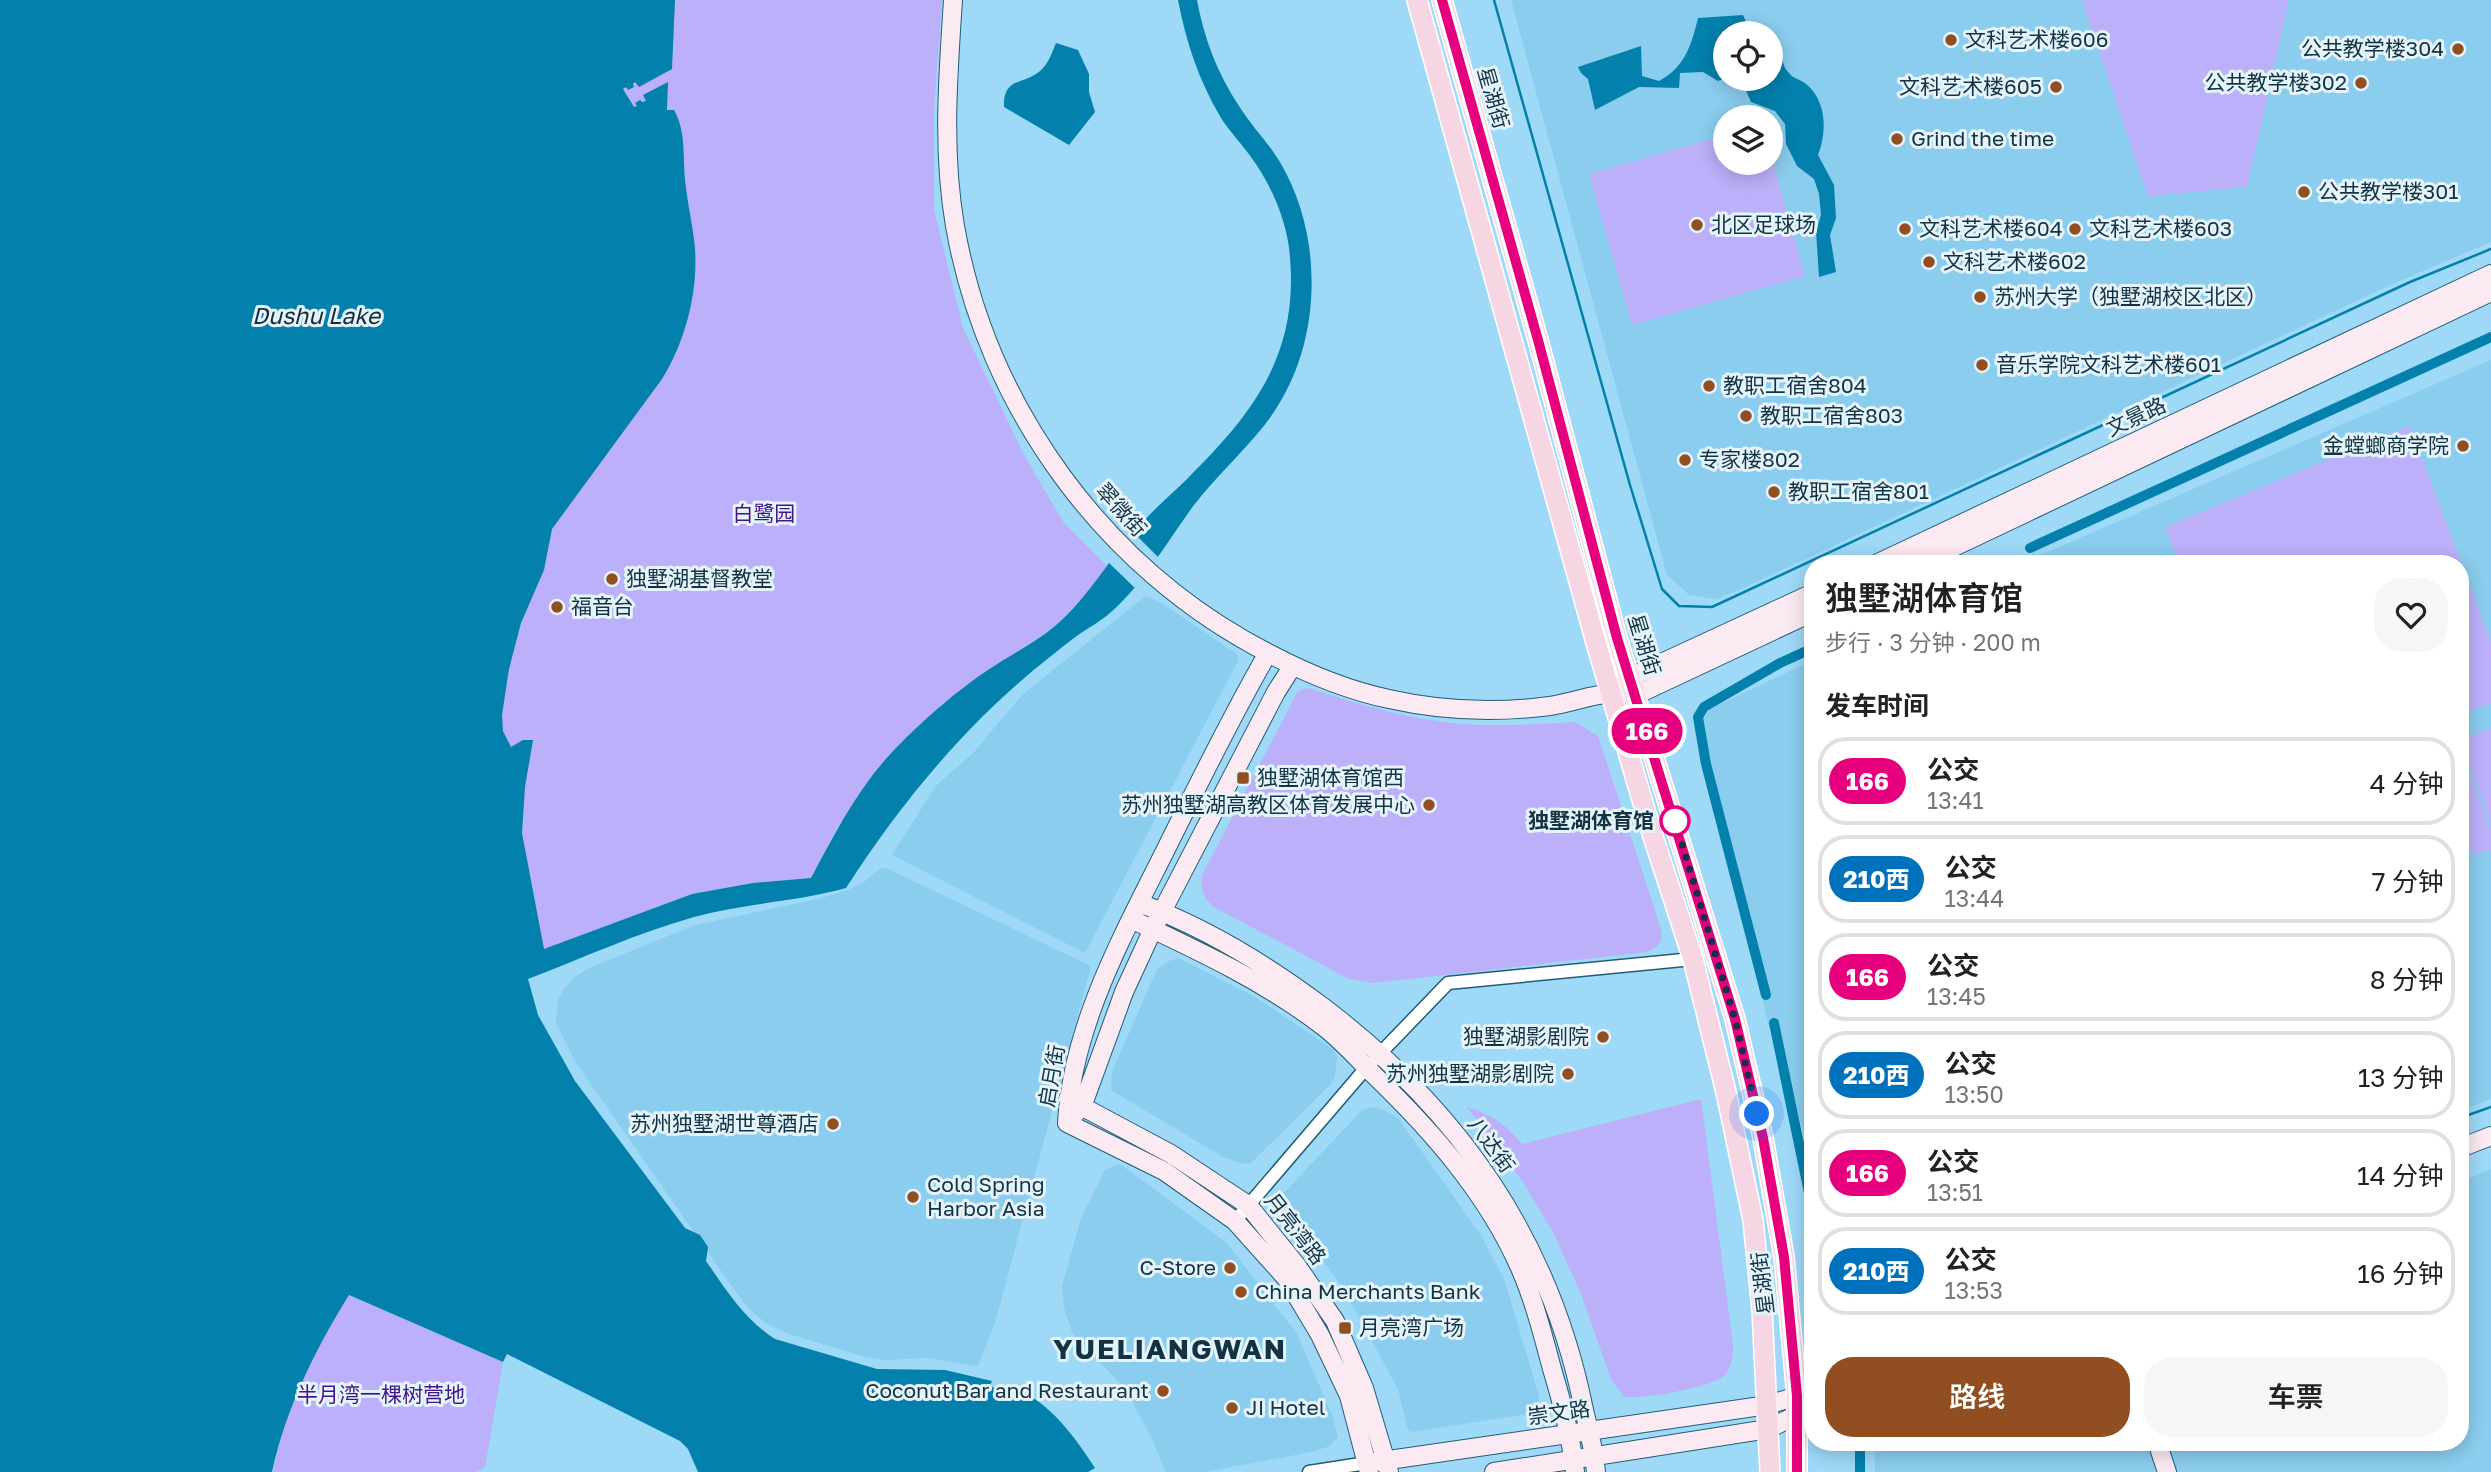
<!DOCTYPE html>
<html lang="zh">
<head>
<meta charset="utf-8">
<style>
  :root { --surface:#fff; --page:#f6f6f6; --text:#222; --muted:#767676; --line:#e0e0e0; --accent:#914e20 }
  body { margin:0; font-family:"Golos Text","Noto Sans SC",sans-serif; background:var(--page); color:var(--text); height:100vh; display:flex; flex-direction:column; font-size:26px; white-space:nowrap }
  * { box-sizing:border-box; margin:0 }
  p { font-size:23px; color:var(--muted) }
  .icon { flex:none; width:38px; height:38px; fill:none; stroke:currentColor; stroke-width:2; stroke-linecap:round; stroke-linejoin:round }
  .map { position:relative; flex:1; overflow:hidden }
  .drawer { position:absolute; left:1804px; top:555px; width:665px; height:896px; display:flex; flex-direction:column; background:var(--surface); border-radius:28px; box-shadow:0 4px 18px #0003 }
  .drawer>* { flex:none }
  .badge { padding:0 14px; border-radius:23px; font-size:24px; line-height:46px }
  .tools { position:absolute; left:1713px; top:21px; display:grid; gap:14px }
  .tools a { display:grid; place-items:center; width:70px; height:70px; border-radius:50%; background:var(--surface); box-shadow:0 4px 18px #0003; font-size:35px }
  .you { position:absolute; width:35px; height:35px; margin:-18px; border:5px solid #fff; border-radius:50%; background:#1a73e8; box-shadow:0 0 0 10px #1a73e833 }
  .map>.badge { position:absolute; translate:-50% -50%; box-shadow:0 0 0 4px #fff }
  h2 { padding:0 21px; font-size:26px; line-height:63px }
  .round { display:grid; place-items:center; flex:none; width:74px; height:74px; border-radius:28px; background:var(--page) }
  .summary { display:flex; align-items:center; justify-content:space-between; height:119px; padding:0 21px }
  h1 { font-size:33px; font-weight:600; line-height:52px }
  .action { display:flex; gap:14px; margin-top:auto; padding:14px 21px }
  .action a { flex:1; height:80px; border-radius:28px; background:var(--accent); color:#fff; font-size:28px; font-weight:600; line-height:80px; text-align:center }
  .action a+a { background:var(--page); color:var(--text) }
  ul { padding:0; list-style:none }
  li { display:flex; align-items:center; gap:21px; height:88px; margin:0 14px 10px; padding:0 7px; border:4px solid var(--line); border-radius:28px }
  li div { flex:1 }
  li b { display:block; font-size:26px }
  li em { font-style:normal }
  li .badge { min-width:77px; font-weight:700; text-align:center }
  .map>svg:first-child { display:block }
  .built { fill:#8bcdee; fill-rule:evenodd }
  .green { fill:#bcb0fa }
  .water { fill:#0380ac }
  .pier { fill:#9ed9f8 }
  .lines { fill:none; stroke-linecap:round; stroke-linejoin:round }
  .stream { stroke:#0380ac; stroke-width:2.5 }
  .canal { stroke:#0380ac; stroke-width:10 }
  .street-casing { stroke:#225d78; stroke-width:15 }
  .secondary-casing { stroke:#225d78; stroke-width:20 }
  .primary-casing { stroke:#fff; stroke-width:22 }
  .street { stroke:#fff; stroke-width:12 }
  .secondary { stroke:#fbeaf1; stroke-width:18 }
  .primary { stroke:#f7d6e3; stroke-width:19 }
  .line-casing { stroke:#fff; stroke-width:16 }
  .line { stroke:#e6007e; stroke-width:10 }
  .walk { stroke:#133342; stroke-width:7; stroke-dasharray:0 12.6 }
  .poi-dot { fill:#914e20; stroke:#e5f3fb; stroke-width:2.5 }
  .stop-dot { fill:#fff; stroke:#e6007e; stroke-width:3.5 }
  .labels { text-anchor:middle; stroke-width:6; stroke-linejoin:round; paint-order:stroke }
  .poi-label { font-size:21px; fill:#133342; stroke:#e5f3fb; text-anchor:start }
  .street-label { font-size:21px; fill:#133342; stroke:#e5f3fb }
  .park-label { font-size:21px; fill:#41168a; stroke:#e5f3fb }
  .stop-label { font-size:21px; font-weight:bold; fill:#133342; stroke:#e5f3fb; text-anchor:end }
  .water-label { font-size:23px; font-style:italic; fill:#172d37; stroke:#e5f3fb }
  .district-label { font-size:28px; font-weight:bold; letter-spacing:2px; fill:#133342; stroke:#e5f3fb }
</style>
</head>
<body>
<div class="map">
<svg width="2491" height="1472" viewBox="0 0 2491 1472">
  <rect width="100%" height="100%" fill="#9ed9f8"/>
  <path class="built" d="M1511 0H2491V242L2397 282 1739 590 1716 599 1689 595 1667 575ZM1726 33H1771V79H1726ZM1726 117H1771V163H1726Z
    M2491 360V1099L2461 1110 2460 564H2020Z
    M1146 596 1163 604 1237 654 1238 661 1085 953 892 855 935 787 974 752 1022 695Z
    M1813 660V1159L1768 1023 1702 744V722L1710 709Z
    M886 868 1091 966 995 1323 978 1366 927 1358 885 1360 865 1357 786 1333 766 1323 748 1308 735 1291 576 1063 556 1023 558 999 564 989 573 978 589 968 695 925 818 899 848 890 864 882 879 869Z
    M1178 958 1257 998 1334 1050 1337 1058 1335 1075 1331 1084 1251 1163 1244 1164 1223 1157 1111 1090 1112 1072 1157 969 1169 961Z
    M1372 1107 1384 1110 1398 1118 1482 1237 1504 1279 1539 1396 1538 1404 1533 1411 1527 1414 1412 1432 1408 1430 1398 1389 1343 1288 1283 1206 1284 1193 1362 1110Z
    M1120 1164 1227 1243 1297 1334 1332 1415 1338 1437 1330 1446 1312 1452 1204 1472H1166L1151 1437 1125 1389 1072 1332 1064 1308 1062 1286 1081 1218 1105 1170Z
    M2491 1169V1472H1875V1442H2460L2461 1181Z"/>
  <path class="green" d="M569 0H942L934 109V210L963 328 1023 453 1064 523 1107 566 1086 594 1055 626 943 703 871 778 836 830 811 878 753 883 692 894 543 950 459 713Z
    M2082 0H2289L2247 187 2148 196Z
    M1725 135 1726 163H1771V155L1805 276 1632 325 1589 174Z
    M2410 426 2491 642V703L2461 715 2460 564 2179 563 2165 527Z
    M1309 688C1359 705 1409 719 1462 724 1499 727 1537 724 1575 722L1598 736 1662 932C1662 944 1658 947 1647 952L1373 983 1349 979 1214 907C1202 897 1201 890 1202 875L1297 693 1301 690Z
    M2491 728V823L2460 741Z
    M2461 749 2491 830V849L2473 856 2461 822Z
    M1701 1099 1733 1345C1733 1355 1732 1367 1725 1375 1712 1388 1643 1399 1624 1397L1611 1379 1581 1294 1554 1234 1523 1182 1467 1107C1494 1116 1504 1123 1522 1144Z
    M348 1295 503 1362 485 1467 476 1472H273C283 1410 316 1348 348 1295Z"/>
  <path class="water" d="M0 0H675L672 69 639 87 635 82 633 84 634 87 628 90 626 87 623 89 634 107 637 106 635 103 640 100 642 102 646 101 643 95 668 82 667 110H674C686 131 683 156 685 179 687 202 693 225 695 249 698 293 685 342 662 379L552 529 544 570 521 623 509 669 502 715 503 731 511 747 523 740H533L525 787 522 833 544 949 692 894 753 883 811 878C835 833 859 786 895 749 924 719 956 691 991 668 1012 654 1036 642 1055 626 1089 597 1110 557 1140 525 1155 508 1172 494 1187 479 1257 410 1301 350 1289 248 1285 216 1270 183 1251 157 1242 144 1230 132 1221 118 1199 81 1186 42 1178 0H1197C1204 38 1217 73 1239 106 1249 122 1261 135 1272 150 1292 178 1304 212 1309 246 1318 310 1304 376 1263 427 1241 454 1215 478 1194 505 1169 539 1141 587 1110 613 1100 622 1089 627 1078 635 1045 660 1012 687 982 717 930 769 886 826 846 888 796 902 744 903 694 917 637 933 583 958 528 979L538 1015 575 1081 685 1228 700 1235 708 1247 706 1261C726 1290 745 1320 775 1339L877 1369 945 1370 992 1381 990 1386 1007 1393 1010 1386C1049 1401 1073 1434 1095 1468L1088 1472H698L688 1449 680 1441 507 1354 503 1362 349 1295C315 1350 286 1408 272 1472H0Z
    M1743 15 1751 33H1726L1725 78 1718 81 1703 72 1680 73 1679 88 1639 87 1595 110 1588 79 1581 73 1578 67 1641 46 1642 76 1659 81C1685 67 1691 46 1698 18Z
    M1056 43 1078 50 1089 74V92L1095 112 1069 145 1004 107C1003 75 1027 86 1043 68 1049 62 1053 50 1056 43Z
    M1771 44H1774C1786 56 1780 63 1788 72 1793 79 1800 79 1806 84 1827 101 1827 132 1818 155L1834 185 1836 218 1830 235 1836 272 1819 277 1816 232 1821 215 1819 194 1814 179 1797 166 1786 144 1785 124 1775 111 1751 102 1741 79H1771Z"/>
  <path class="pier" d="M1131 530 1159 558 1137 590 1107 561Z"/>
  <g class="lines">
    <path class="stream" d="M1494 0 1630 485 1662 589 1679 606 1712 607 2410 282 2491 249
      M2460 1118 2491 1107"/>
    <path class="canal" d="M2030 548 2491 337
      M1766 995 1706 764 1698 717 1704 707 1780 663 1813 648
      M1774 1023 1813 1212
      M1860 1442V1472"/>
    <g class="street-casing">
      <path id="street" d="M1235 1221 1366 1068 1448 983 1693 959
        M1309 1472 1367 1463"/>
    </g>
    <g class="secondary-casing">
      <path id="secondary" d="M953 0C948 76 942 150 955 226 987 408 1105 570 1270 654 1308 674 1346 690 1389 699 1442 711 1496 713 1550 706 1570 703 1594 694 1613 693 1620 692 1628 694 1636 695L1813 612
        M1876 564 2491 274
        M1918 564 2491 292
        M1620 686 1629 678 1813 593
        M1139 903C1205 927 1267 965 1323 1007 1460 1111 1550 1240 1584 1410 1589 1430 1594 1451 1596 1472
        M1131 919C1197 950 1266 982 1324 1027 1342 1041 1358 1059 1374 1075 1432 1131 1487 1193 1520 1268 1534 1300 1543 1335 1552 1369 1562 1402 1571 1437 1575 1472
        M1068 1099 1171 1154 1248 1205 1297 1266 1335 1321 1364 1388 1389 1472
        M1074 1115 1082 1107 1124 992 1153 929 1276 692 1292 667
        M1067 1123C1072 1024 1126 930 1169 843 1201 779 1232 715 1268 653
        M1067 1123 1164 1171 1235 1221 1286 1278 1320 1335 1349 1396 1369 1472
        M2460 1148 2491 1136
        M2157 1442 2167 1472
        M1375 1462 1768 1405 1813 1391
        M1494 1472 1768 1429 1813 1407"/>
    </g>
    <g class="primary-casing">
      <path id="primary" d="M1417 0 1597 646 1650 827 1693 959 1726 1092 1753 1220 1762 1310 1770 1472
        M1442 0 1538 340 1617 638 1735 1019 1763 1138 1784 1257 1797 1396V1472"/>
    </g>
    <use href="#street" class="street"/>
    <use href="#secondary" class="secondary"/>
    <use href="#primary" class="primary"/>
  </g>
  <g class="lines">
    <g class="line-casing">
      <path id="line" d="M1442 0 1538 340 1617 638 1735 1019 1763 1138 1784 1257 1797 1396V1472"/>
    </g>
    <use href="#line" class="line"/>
    <path class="walk" d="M1675 821 1735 1019 1757 1114"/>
  </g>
  <g class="poi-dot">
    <circle cx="1951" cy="40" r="7"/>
    <circle cx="2458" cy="49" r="7"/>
    <circle cx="2361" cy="83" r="7"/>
    <circle cx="2056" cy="87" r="7"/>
    <circle cx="1897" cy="139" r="7"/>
    <circle cx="2304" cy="192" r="7"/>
    <circle cx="1697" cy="225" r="7"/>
    <circle cx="1905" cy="229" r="7"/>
    <circle cx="2075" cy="229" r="7"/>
    <circle cx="1929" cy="262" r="7"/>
    <circle cx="1980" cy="297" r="7"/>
    <circle cx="1982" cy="365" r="7"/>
    <circle cx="1709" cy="386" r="7"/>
    <circle cx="1746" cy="416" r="7"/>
    <circle cx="2463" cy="446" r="7"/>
    <circle cx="1685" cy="460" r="7"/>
    <circle cx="1774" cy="492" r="7"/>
    <circle cx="612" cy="579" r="7"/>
    <circle cx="557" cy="607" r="7"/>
    <rect x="1236" y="771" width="14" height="14" rx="3.5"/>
    <circle cx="1429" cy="805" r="7"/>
    <circle cx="1603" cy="1037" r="7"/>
    <circle cx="1568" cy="1074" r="7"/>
    <circle cx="833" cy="1124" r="7"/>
    <circle cx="913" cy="1197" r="7"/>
    <circle cx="1230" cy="1268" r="7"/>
    <circle cx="1241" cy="1292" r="7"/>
    <rect x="1338" y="1321" width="14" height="14" rx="3.5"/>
    <circle cx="1163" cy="1391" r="7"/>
    <circle cx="1232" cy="1408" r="7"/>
  </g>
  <circle class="stop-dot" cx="1675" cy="821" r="14"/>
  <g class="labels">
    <g class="poi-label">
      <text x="1965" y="47">文科艺术楼606</text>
      <text x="2444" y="56" text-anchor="end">公共教学楼304</text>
      <text x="2347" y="90" text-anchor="end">公共教学楼302</text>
      <text x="2042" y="94" text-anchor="end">文科艺术楼605</text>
      <text x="1911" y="146">Grind the time</text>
      <text x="2318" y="199">公共教学楼301</text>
      <text x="1711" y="232">北区足球场</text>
      <text x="1919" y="236">文科艺术楼604</text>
      <text x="2089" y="236">文科艺术楼603</text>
      <text x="1943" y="269">文科艺术楼602</text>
      <text x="1994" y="304">苏州大学（独墅湖校区北区）</text>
      <text x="1996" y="372">音乐学院文科艺术楼601</text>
      <text x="1723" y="393">教职工宿舍804</text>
      <text x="1760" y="423">教职工宿舍803</text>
      <text x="2449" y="453" text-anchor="end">金螳螂商学院</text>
      <text x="1699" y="467">专家楼802</text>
      <text x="1788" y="499">教职工宿舍801</text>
      <text x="626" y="586">独墅湖基督教堂</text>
      <text x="571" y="614">福音台</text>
      <text x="1257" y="785">独墅湖体育馆西</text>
      <text x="1415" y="812" text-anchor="end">苏州独墅湖高教区体育发展中心</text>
      <text x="1589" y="1044" text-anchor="end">独墅湖影剧院</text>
      <text x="1554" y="1081" text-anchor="end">苏州独墅湖影剧院</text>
      <text x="819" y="1131" text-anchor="end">苏州独墅湖世尊酒店</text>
      <text x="927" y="1192">Cold Spring<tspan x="927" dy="24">Harbor Asia</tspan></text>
      <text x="1216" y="1275" text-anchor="end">C-Store</text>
      <text x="1255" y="1299">China Merchants Bank</text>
      <text x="1359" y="1335">月亮湾广场</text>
      <text x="1149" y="1398" text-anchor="end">Coconut Bar and Restaurant</text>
      <text x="1246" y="1415">JI Hotel</text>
    </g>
    <g class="street-label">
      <text transform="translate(1493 98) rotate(74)" y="7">星湖街</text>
      <text transform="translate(2136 417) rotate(-25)" y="7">文景路</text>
      <text transform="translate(1121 510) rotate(48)" y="7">翠微街</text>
      <text transform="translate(1644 645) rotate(73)" y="7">星湖街</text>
      <text transform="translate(1052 1076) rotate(-80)" y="7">启月街</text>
      <text transform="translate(1491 1145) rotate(54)" y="7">八达街</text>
      <text transform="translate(1295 1229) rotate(52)" y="7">月亮湾路</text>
      <text transform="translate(1763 1283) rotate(-97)" y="7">星湖街</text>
      <text transform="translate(1559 1413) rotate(-8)" y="7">崇文路</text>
    </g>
    <g class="park-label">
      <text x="764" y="521">白鹭园</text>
      <text x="381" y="1402">半月湾一棵树营地</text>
    </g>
    <g class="stop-label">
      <text x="1654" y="828">独墅湖体育馆</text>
    </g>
    <g class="water-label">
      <text x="316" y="324">Dushu Lake</text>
    </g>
    <g class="district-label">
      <text x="1170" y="1359">YUELIANGWAN</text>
    </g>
  </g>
</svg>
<div class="tools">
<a><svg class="icon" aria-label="locate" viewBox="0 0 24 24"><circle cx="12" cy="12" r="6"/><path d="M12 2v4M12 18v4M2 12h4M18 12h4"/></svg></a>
<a><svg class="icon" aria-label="layers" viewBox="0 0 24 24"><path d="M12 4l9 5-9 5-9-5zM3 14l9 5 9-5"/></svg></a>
</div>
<div class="you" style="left:1757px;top:1114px"></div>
<b class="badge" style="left:1647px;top:731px;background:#e6007e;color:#fff">166</b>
<section class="drawer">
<div class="summary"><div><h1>独墅湖体育馆</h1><p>步行 · 3 分钟 · 200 m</p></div><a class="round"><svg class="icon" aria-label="heart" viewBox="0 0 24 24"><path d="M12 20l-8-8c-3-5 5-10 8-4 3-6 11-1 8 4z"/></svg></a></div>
<h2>发车时间</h2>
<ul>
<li><span class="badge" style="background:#e6007e;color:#fff">166</span><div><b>公交</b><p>13:41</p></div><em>4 分钟</em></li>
<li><span class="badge" style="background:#0072bc;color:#fff">210西</span><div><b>公交</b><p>13:44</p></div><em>7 分钟</em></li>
<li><span class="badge" style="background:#e6007e;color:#fff">166</span><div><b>公交</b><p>13:45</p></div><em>8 分钟</em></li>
<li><span class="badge" style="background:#0072bc;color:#fff">210西</span><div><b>公交</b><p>13:50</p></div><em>13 分钟</em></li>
<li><span class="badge" style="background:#e6007e;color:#fff">166</span><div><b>公交</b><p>13:51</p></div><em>14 分钟</em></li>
<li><span class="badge" style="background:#0072bc;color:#fff">210西</span><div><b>公交</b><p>13:53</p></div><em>16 分钟</em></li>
</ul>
<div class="action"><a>路线</a><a>车票</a></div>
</section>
</div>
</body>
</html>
